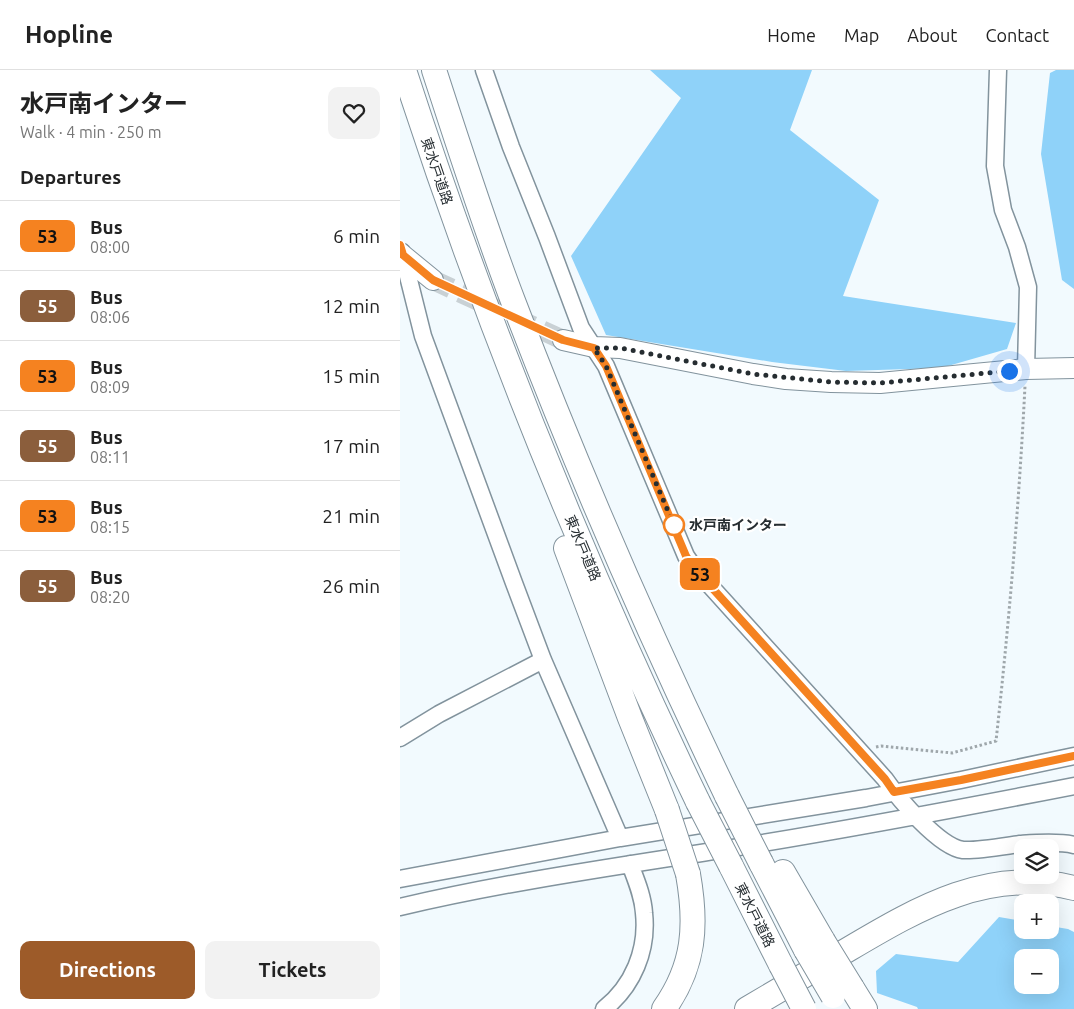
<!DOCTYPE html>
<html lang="en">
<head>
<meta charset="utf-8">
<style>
  :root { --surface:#fff; --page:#f2f2f2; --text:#222; --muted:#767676; --line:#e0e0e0; --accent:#9d5b29 }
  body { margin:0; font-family:Ubuntu,"Noto Sans JP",sans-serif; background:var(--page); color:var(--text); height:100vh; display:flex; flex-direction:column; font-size:19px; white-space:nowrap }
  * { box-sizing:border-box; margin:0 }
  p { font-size:16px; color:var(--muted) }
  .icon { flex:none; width:28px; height:28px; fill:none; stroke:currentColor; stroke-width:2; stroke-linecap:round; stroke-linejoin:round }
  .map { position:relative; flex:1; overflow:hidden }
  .drawer { display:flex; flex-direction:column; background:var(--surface); width:400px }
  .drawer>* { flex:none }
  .badge { padding:0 10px; border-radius:8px; font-size:18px; line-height:32px }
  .tools { position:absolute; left:614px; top:769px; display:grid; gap:10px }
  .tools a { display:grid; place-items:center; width:45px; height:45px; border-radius:10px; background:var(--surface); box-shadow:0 5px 20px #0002; font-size:25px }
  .you { position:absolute; width:25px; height:25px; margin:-12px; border:4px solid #fff; border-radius:50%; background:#1a73e8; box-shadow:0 0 0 8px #1a73e833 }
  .map>.badge { position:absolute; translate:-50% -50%; box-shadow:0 0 0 2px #fff }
  h2 { padding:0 20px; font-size:19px; line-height:45px }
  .round { display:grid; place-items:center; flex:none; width:52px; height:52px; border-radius:10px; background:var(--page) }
  .overview { display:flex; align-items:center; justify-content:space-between; height:85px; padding:0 20px }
  h1 { font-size:24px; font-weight:700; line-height:38px }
  .cta { display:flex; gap:10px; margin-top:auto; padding:10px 20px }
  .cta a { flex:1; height:58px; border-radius:10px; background:var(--accent); color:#fff; font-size:20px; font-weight:700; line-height:58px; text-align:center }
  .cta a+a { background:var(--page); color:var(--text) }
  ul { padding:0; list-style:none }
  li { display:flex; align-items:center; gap:15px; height:70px; padding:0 20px; border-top:1px solid var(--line) }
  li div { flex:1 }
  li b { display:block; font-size:19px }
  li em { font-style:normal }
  li .badge { min-width:55px; font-weight:700; text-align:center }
  header { display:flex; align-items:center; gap:30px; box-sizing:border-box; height:70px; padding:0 25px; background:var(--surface); border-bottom:1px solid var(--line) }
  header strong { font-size:24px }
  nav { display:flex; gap:28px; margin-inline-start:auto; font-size:18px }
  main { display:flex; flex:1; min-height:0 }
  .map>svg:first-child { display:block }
  .forest { fill:#8fd2f9; fill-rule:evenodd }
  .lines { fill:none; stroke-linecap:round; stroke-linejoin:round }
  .major-tunnel { stroke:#c9d1d5; stroke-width:20; stroke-dasharray:20 10; stroke-linecap:butt }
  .minor-casing { stroke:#82939d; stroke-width:19 }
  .major-casing { stroke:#82939d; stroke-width:22 }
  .highway-casing { stroke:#82939d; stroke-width:26 }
  .path { stroke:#9fa7ab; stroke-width:3; stroke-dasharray:2.5 2.5; stroke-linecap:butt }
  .minor { stroke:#fff; stroke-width:16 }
  .major { stroke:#fff; stroke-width:20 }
  .highway { stroke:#fff; stroke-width:24 }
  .highway-bridge-casing { stroke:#82939d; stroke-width:26; stroke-linecap:butt }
  .highway-bridge { stroke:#fff; stroke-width:24 }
  .line-casing { stroke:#fff; stroke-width:11 }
  .line { stroke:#f58220; stroke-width:8 }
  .walk { stroke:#262d31; stroke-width:5; stroke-dasharray:0 9 }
  .stop-dot { fill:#fff; stroke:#f58220; stroke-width:2.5 }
  .labels { text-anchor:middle; stroke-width:4.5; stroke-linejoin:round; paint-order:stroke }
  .street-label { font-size:14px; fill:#262d31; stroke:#fff }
  .stop-label { font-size:14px; font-weight:bold; fill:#262d31; stroke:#fff; text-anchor:start }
</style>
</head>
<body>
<header>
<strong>Hopline</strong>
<nav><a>Home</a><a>Map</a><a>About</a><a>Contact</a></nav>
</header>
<main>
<section class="drawer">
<div class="overview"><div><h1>水戸南インター</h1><p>Walk · 4 min · 250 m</p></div><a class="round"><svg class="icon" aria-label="heart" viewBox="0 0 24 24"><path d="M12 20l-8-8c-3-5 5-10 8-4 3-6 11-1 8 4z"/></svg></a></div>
<h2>Departures</h2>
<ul>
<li><span class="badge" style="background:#f58220;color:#111">53</span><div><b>Bus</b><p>08:00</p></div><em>6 min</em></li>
<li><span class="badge" style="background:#8b5e3c;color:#fff">55</span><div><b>Bus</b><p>08:06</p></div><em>12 min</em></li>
<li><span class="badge" style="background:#f58220;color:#111">53</span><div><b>Bus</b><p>08:09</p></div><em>15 min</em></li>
<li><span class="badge" style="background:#8b5e3c;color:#fff">55</span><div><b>Bus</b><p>08:11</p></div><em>17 min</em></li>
<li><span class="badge" style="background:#f58220;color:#111">53</span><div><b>Bus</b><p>08:15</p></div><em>21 min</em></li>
<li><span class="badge" style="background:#8b5e3c;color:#fff">55</span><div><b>Bus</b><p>08:20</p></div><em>26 min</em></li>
</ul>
<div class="cta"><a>Directions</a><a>Tickets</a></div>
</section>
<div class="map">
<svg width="674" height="939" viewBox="0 0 674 939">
  <rect width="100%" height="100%" fill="#f2fafe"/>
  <path class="forest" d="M250 0H412L390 60 479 130 443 226 616 253 607 279 541 298 446 301 372 292 206 265 171 186 281 28Z
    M656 0H674V219L662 210 641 84 650 3Z
    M599 847 622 851V860H650V856L668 859 674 862V939H518L517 937 477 923 476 901 496 884 558 892ZM622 888H650V915H622Z"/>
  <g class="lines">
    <path class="major-tunnel" d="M33 210 163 270"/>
    <g class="minor-casing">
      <path id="minor" d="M84 0 111 77 147 167 181 258 206 296 286 486 295 499 485 709C498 728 539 777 563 780 577 781 605 776 620 774 635 773 659 771 674 775
        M598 0 595 96 603 140 617 177 628 217 626 299
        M2 182 23 266 114 513 143 590 220 768
        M0 668 39 644 143 590
        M0 809 220 768 466 728 561 710 674 686
        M0 837C106 812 213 797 320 780 439 761 556 739 674 716
        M204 939C233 916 248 880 244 843 243 826 236 810 230 794"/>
    </g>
    <g class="major-casing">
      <path id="major" d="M0 183 33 210
        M163 270 194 277 220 278 353 304 386 309 431 312 480 313 626 299 674 298"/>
    </g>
    <g class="highway-casing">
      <path id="highway" d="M4 0C85 251 184 495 298 732
        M34 0C59 77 84 155 113 231 177 399 249 564 327 726
        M166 478 230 648 267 740
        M361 793 406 880
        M331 796 381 895
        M383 802 423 871
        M452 918 465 939
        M264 939C295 895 297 855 288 804
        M347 939C381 919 415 899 449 879 520 837 589 797 674 818"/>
    </g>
    <path class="path" d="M476 677 481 676 552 683 596 671C609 553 619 435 625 316"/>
    <use href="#minor" class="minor"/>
    <use href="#major" class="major"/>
    <use href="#highway" class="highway"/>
    <g class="highway-bridge-casing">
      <path id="highway-bridge" d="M327 726 361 793
        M298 732 331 796
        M267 740 288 804
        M423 871 452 918
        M406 880 433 926
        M381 895 404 939"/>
    </g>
    <use href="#highway-bridge" class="highway-bridge"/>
  </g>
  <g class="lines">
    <g class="line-casing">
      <path id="line" d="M0 175 3 185 33 210 163 270 194 278 206 296 286 486 295 499 485 709 494 722 561 710 674 686"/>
    </g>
    <use href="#line" class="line"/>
    <path class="walk" d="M274 455 206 296 194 278H220L353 304 431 312 480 313 609 301"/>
  </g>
  <circle class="stop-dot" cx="274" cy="455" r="10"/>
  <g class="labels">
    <g class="street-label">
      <text transform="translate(37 101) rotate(71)" y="5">東水戸道路</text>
      <text transform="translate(183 478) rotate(67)" y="5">東水戸道路</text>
      <text transform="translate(355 845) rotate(63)" y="5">東水戸道路</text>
    </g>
    <g class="stop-label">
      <text x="289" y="460">水戸南インター</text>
    </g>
  </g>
</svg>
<div class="tools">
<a><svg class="icon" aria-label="layers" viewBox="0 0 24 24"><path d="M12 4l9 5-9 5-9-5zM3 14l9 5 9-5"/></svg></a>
<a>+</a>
<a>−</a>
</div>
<div class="you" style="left:609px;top:301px"></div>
<b class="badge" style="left:300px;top:504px;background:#f58220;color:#111">53</b>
</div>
</main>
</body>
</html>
